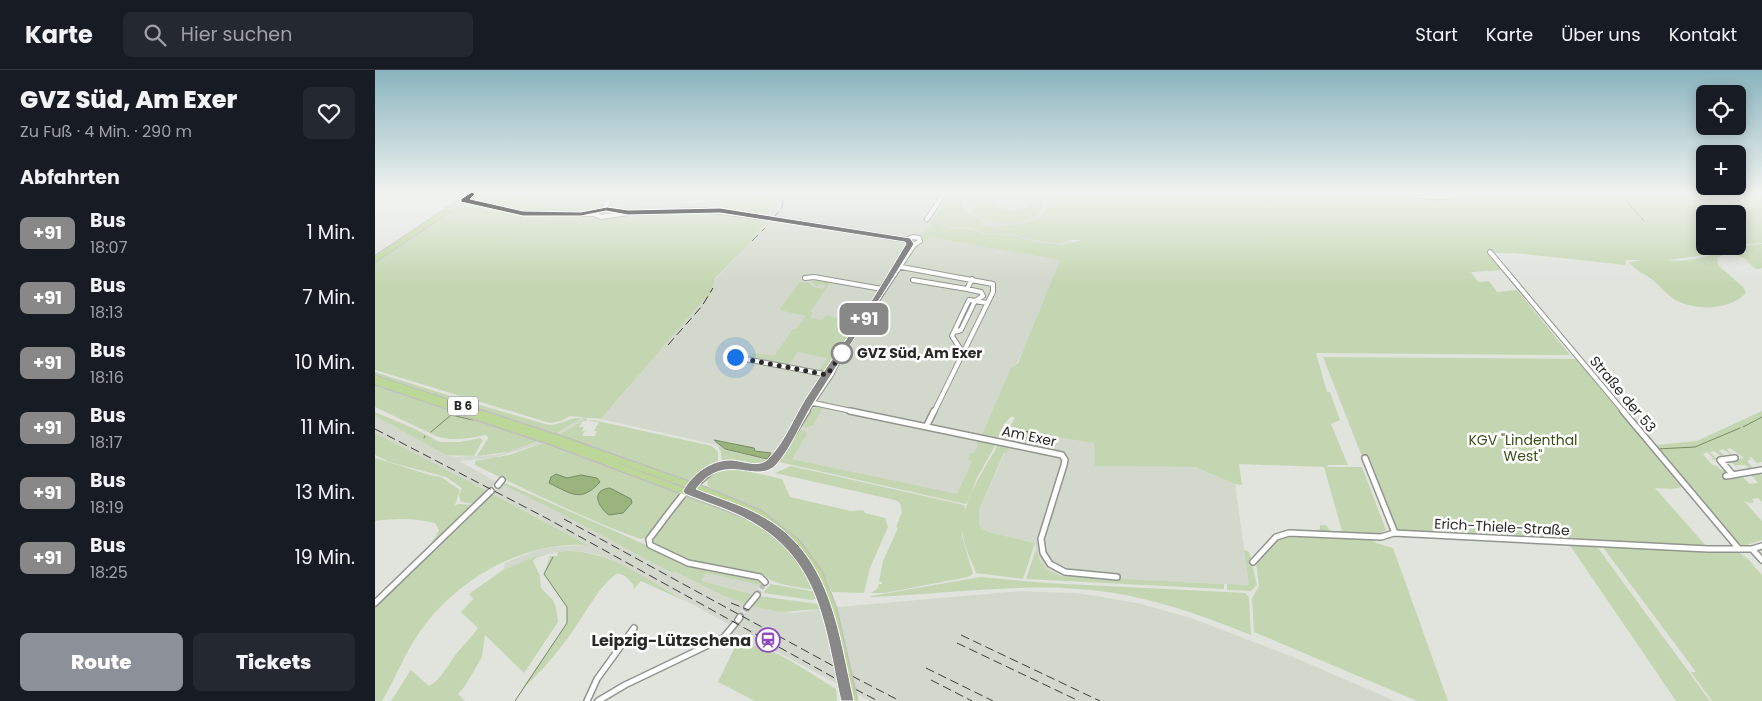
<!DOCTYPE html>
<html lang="de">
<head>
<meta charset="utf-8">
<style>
  :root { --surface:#171b24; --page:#242831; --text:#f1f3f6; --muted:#9ea1a6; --line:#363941; --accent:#8c9099 }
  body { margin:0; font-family:Poppins,sans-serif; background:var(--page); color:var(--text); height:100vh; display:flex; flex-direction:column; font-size:19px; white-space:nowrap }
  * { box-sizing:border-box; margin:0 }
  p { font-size:16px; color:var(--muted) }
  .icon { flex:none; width:28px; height:28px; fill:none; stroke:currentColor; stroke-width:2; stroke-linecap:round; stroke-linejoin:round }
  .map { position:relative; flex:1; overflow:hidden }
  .details { display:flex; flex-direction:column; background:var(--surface); width:375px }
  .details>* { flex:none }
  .badge { padding:0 10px; border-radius:8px; font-size:18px; line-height:32px }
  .buttons { position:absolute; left:1321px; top:15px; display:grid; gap:10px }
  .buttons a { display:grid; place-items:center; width:50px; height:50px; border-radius:8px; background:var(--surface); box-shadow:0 2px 12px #0003; font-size:25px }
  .you { position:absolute; width:25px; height:25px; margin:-12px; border:4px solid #fff; border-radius:50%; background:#1a73e8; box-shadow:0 0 0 8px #1a73e833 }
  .map>.badge { position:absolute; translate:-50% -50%; box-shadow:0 0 0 2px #fff }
  h2 { padding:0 20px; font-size:19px; line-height:45px }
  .round { display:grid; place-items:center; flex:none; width:52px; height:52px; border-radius:8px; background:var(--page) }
  .summary { display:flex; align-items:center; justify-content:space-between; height:85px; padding:0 20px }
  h1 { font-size:24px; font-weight:800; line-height:38px }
  .button { display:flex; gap:10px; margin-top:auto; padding:10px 20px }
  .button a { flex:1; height:58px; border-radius:8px; background:var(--accent); color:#fff; font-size:20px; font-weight:800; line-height:58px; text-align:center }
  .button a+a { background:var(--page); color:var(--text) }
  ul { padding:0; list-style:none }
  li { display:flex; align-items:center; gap:15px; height:65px; padding:0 20px }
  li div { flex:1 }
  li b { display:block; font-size:19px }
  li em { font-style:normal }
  li .badge { min-width:55px; font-weight:700; text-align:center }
  header { display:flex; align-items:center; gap:30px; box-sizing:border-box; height:70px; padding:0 25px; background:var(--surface); border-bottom:1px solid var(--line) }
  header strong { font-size:24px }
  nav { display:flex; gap:28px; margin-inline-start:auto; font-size:18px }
  .search { width:350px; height:45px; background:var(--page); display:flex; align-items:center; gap:12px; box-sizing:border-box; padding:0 18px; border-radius:8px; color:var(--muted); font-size:19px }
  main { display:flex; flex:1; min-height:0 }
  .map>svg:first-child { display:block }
  .built { fill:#d2d8cb }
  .green { fill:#c4d6b1 }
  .water { fill:#9bb47e; stroke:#798b64 }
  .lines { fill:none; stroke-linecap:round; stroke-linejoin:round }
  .stream { stroke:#798b64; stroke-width:1 }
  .minor-tunnel { stroke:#bbbfb9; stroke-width:5; stroke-dasharray:5 2.5; stroke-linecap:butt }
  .minor-far1-casing { stroke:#92958f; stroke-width:6 }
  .minor-casing { stroke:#92958f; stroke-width:8 }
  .major-far1-casing { stroke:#bfbfbe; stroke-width:7 }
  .major-casing { stroke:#bfbfbe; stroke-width:9 }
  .minor-far1 { stroke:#fff; stroke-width:4 }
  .minor { stroke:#fff; stroke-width:5 }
  .major-far1 { stroke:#bcd798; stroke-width:4.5 }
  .major { stroke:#bcd798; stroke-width:6 }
  .rail { stroke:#3e3f3b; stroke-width:1; stroke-dasharray:9 4.5; stroke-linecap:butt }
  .minor-bridge-casing { stroke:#92958f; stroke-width:6; stroke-linecap:butt }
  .major-bridge-casing { stroke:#bfbfbe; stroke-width:9; stroke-linecap:butt }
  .minor-bridge { stroke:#fff; stroke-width:4 }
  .major-bridge { stroke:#bcd798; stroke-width:6 }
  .line { fill:#888; stroke:#fff }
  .walk { stroke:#292a27; stroke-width:5; stroke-dasharray:0 9 }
  .stop-dot { fill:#fff; stroke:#888; stroke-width:2.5 }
  .labels { text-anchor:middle; stroke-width:5; stroke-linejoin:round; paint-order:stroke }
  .shield { fill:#fff; stroke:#696a68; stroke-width:1 }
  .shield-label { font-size:12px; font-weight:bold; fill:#292a27 }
  .stop-label { font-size:14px; font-weight:bold; fill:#292a27; stroke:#fff; text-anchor:start }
  .street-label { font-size:14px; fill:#292a27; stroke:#fff }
  .park-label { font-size:14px; fill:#374e14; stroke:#fff }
  .near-poi-label { font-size:16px; font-weight:bold; fill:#292a27; stroke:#fff; text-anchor:end }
</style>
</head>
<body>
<header>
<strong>Karte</strong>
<div class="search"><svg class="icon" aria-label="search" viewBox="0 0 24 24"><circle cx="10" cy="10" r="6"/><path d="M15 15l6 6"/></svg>Hier suchen</div>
<nav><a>Start</a><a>Karte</a><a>Über uns</a><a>Kontakt</a></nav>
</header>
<main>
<section class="details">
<div class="summary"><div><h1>GVZ Süd, Am Exer</h1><p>Zu Fuß · 4 Min. · 290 m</p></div><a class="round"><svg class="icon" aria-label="heart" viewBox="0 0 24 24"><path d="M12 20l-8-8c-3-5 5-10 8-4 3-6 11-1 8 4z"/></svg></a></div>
<h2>Abfahrten</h2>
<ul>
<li><span class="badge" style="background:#888;color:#fff">+91</span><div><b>Bus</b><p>18:07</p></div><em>1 Min.</em></li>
<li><span class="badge" style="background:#888;color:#fff">+91</span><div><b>Bus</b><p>18:13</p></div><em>7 Min.</em></li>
<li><span class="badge" style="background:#888;color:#fff">+91</span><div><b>Bus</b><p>18:16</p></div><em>10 Min.</em></li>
<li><span class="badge" style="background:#888;color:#fff">+91</span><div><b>Bus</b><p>18:17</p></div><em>11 Min.</em></li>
<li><span class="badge" style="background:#888;color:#fff">+91</span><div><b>Bus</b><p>18:19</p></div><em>13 Min.</em></li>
<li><span class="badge" style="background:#888;color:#fff">+91</span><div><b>Bus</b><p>18:25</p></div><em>19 Min.</em></li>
</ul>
<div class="button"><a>Route</a><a>Tickets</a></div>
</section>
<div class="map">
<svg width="1387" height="631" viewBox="0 0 1387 631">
  <rect width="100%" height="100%" fill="#e0e4dd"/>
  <path class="built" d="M136 124H399L326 132 229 134 146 140Z
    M400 124H678L686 149 701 180 640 296 607 365 629 370 628 368 633 359 668 360 719 373 720 396 820 397 860 414 874 515 693 507 679 504 667 494 661 481 660 473 613 462 604 456V440L630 383 634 377 606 370 582 425 417 389 393 390 349 380 342 375 226 349 255 316 231 336 168 373 118 388 84 391 122 412 113 420 27 385 0 370 3 364 0 363V346L71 385 82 387 120 385 133 382 163 372 191 357 209 346 368 180 396 147Z
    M126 414 181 441 297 503 301 502 349 526 371 534 355 555 256 500 224 485 209 482 192 481 173 484 128 500 130 493 157 482 177 477 211 475 116 423Z
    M331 503 385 515 379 525 325 511Z
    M645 521 699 523 722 526 766 534 819 549 918 587 1020 631H495L393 577 352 567 376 536 419 543 463 537Z"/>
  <path class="green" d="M98 124H106V127L117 130 133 124H169L166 132 231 133 229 138 220 142 159 144 96 131 94 129Z
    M404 124 400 142 368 180 340 208 334 228H330L226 349 195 346 186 351 175 353 0 300V189L86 133 98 134 148 144 219 145 225 148 239 144 328 141 391 149 384 156 396 145V138L393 146 369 143H385L335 140 255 142 240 141 235 137 237 131 243 129 241 136 327 132Z
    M574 124H589L587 135C592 147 605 147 610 156 623 160 622 156 632 155 648 154 666 153 673 137L671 124H1387V173L1363 175 1362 144H1330V176H1356L1329 185 1293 190C1321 195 1358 175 1387 174V198L1381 199 1370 190 1375 191 1355 182 1342 188 1343 195 1369 218 1371 223C1354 240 1324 241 1302 231 1293 226 1286 217 1278 210 1270 204 1260 201 1254 192L1268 190H1251L1250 195 1139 183H1116L1129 200 1096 202 1103 212 1114 211 1122 222 1142 220 1195 285 941 283 952 322H955L965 350 956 354 973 395H954L951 397H987L1011 460 1003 465 912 462 909 461 943 460 945 459V455H951L955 461H967L949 397 864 394 867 415 860 414 820 397 720 396 719 373 633 359 640 348 637 346 629 354 623 368 607 365 636 298 643 293 685 191 681 189 559 168H554L537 182 539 176 546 172V167L548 172 547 167 557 153V150L572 158 594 159 609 164 638 166 660 172 686 175 708 170H695L683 173 660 170 636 164 610 163 592 157H576L558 149Z
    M594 124 614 128C622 143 648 148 658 130L657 124 659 127H663L662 124H667C678 161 600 160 592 134Z
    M443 210 455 213 436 241 438 243 435 248 447 250 451 245 476 252 479 247 484 248 452 299 448 301 444 300 452 288 423 282 414 294 373 286 380 283 399 286 418 259H421L431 246 404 240 425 212 434 213 438 217 448 219 451 215 444 214 442 217 437 212Z
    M948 287 1201 289 1307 417 1297 419 1280 418 1332 477 1016 461Z
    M0 302 94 332 174 355C186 355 194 347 206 348L178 365 79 331 0 306Z
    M0 314 167 370 133 382 102 386 113 368 111 365C94 368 79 372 61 366L0 337Z
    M441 337H445L475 343 448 338 438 355 431 358 426 356 437 339Z
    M1387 341V392L1382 393 1376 387 1373 388 1376 389 1372 391 1378 398 1383 397 1384 399H1377L1376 401 1371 395H1361L1365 401 1369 402H1366L1355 390 1369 388 1355 378 1352 379 1359 387 1348 379 1344 381 1349 385 1346 386 1339 381 1335 382 1341 388 1346 389 1337 390 1338 388 1332 382 1328 384 1337 395 1342 396 1346 400C1357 398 1367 406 1375 414L1383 413 1376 405H1369L1384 402 1387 406V432L1383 428 1377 429 1379 432 1375 433 1369 431 1387 451V470L1365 477 1295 394 1282 375 1322 371Z
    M0 342 40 359 65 372H85L105 368 108 370 99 386 71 385 0 346Z
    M211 348 212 351H208L204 357H209L207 361H210L207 366H220L222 361H219L224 352 214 351 218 350 337 376 343 382V393L332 398 317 410H306L181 366Z
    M424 360 430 361 432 364 417 389 582 424 597 391 593 390 595 383H599L603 375 601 374 604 370 621 374 602 408 592 433 590 434 404 392Z
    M0 363 109 419 113 421 99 434 86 432 84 425 87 418 71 407 14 392 0 385Z
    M171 372 300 421 305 426 271 468 265 469C208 448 154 421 100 395V391L134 385Z
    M624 373 634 376V378L631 383H629L604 440V456L613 462 660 473 648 509 601 503C597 492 590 479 588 466 584 434 609 400 624 373Z
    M342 375 349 380 393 390C380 400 363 391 347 392L346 382Z
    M0 388 55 405 66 407 85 420 80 435 85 434 96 435 0 532V529C18 511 55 482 64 460L60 453C41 448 19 448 0 451Z
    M416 396 589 435 590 438 587 466 598 504 593 507 509 523H496L503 518 504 514H507V512H504L508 491 523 458 521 457 527 442 525 433 520 430 400 403Z
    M354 397 407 409 415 427 476 441 488 440 490 443 510 448 513 457 495 498 489 523 457 522C443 487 416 459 383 440 366 432 349 426 333 416 330 404 342 398 354 397Z
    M130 413 269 474 309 495 385 510V515L331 503 326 511 379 525 371 534 349 526 301 502 297 503 181 441 126 414Z
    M116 423 212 475C148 471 80 510 44 563 29 585 20 609 7 631H0V538L97 445 95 444Z
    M314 426C334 433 355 438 373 447 403 460 429 489 440 520 425 517 401 516 389 505L315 491 277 474C275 465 305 431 314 426Z
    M912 465 995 469 1001 473 1018 478 1073 631H1042L879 562 877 528 884 516 881 493 902 468Z
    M1194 474 1218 476 1223 478 1335 631H1301Z
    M1227 476 1363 482 1373 489 1387 505V631H1337L1316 602H1321Z
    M661 479C663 492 673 503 686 506L849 514V519L651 509Z
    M869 480 874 482 876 488 874 491 877 494 882 515 876 521 852 520V514L874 515Z
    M192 481C236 481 275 511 312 532L266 511 259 519 258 514C254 509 247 502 241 504 225 516 214 537 203 553 190 574 165 604 146 620L192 553V537L169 504 175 486H182L183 482Z
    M162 486 158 491 165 506 166 518 178 530 181 538 183 552 149 603 110 565 107 587 90 616 83 624 90 631H16L36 600 54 616C67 609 73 594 82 583 89 574 97 567 103 558L86 542 98 529 94 524 128 500Z
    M605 507 671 513 870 523 874 527 876 565C821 543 765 523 704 519 635 514 565 524 496 527V526Z
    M396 514 441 522 443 528 437 530 388 523Z
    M384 526 444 534 447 539 405 542 376 536Z
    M348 571C389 568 427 599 461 619L462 631H380L343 612 360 577 347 574 329 581Z"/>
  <path class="water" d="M643 361 661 362 663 366 658 372 636 368 637 362Z
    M339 370 379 378 380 381 396 383 392 389 350 379Z
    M181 404 192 408 206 405 222 408 225 412C206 433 197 424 174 413L176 407Z
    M235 418 256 429 257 433 248 443 234 445C223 437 215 420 235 418Z"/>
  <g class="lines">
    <path class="stream" d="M1245 124 1269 151
      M1035 128 1068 130 1104 124
      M1368 357 1387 347
      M56 362 76 345 98 350
      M49 368 50 366
      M1282 379 1320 377 1365 358
      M140 631 192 553V537L169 504 178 487"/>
    <path class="minor-tunnel" d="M382 525 390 512
      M365 547 372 537"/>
    <g class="minor-far1-casing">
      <path id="minor-far1" d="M89 130 148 143 219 144 226 147 253 143 329 140 392 148
        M228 139 233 132
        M218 143 232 139 241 142
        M401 149 532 170
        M552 149 569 124
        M538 167 544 168 545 171 539 175 534 174 533 169Z
        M1115 182 1249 342
        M521 196 618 214V222L559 342
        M430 208 439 207 507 219
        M538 210 592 219 597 209
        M503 229 539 175
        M501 252 509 249
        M579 262 586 260 600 231 608 226 606 222 592 219
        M588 283 577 266 594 230 612 233
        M466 285 535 174
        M360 287 454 305
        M434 332 481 342
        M429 341 459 295
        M431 342 456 305 467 283"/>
    </g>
    <g class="minor-casing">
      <path id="minor" d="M475 341 687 385 690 390 689 395 666 469 668 483 675 494 690 502 742 507
        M1248 341 1364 479
        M552 355 559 341
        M990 388 1020 463
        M1358 405 1345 390 1360 388
        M1351 406 1387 400
        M123 415 127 410
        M319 416 336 401
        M1377 479 1387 490
        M878 492 901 467 914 463 1006 467 1019 463 1333 479H1377L1387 476
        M390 512 385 507 313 493 275 475 274 469C290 449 314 412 335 400 355 388 378 405 395 394 403 390 425 351 432 341
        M0 533 116 421
        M372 537 382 525
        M363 550 365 547
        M212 631 222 609 259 558
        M223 631 250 615 348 568 359 555"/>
    </g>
    <g class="major-far1-casing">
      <path id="major-far1" d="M0 189 97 124
        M0 308 102 342
        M0 312 89 342"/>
    </g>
    <g class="major-casing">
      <path id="major" d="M85 341 169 369
        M98 341 175 366
        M179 367 331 421 385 444 421 472 444 503
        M173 370 380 448C407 466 420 480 439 506"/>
    </g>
    <use href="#minor-far1" class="minor-far1"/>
    <use href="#minor" class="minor"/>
    <use href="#major-far1" class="major-far1"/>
    <use href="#major" class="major"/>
    <path class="rail" d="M398 149 407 137 410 124
      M377 171 390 158
      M293 275 327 236 338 218
      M0 359 173 449 465 611
      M189 449 462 598
      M356 533 374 540
      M586 565 725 631
      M582 573 704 631
      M551 598 618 631
      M477 606 525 631
      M556 610 597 631
      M480 619 503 631"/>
    <g class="minor-bridge-casing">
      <path id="minor-bridge" d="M392 148 401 149"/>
    </g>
    <g class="major-bridge-casing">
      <path id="major-bridge" d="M444 503 458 539 479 631
        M439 506 452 541 473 631"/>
    </g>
    <use href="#minor-bridge" class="minor-bridge"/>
    <use href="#major-bridge" class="major-bridge"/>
  </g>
  <linearGradient id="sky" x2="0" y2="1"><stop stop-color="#89b4be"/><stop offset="0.58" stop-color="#f1f3f0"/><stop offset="1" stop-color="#f1f3f0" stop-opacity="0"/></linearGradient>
  <rect width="1387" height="213" fill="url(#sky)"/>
  <path class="line" d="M97 122 100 124 95 129 148 141 206 142 232 137 253 140 345 138 535 168 539 174C507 227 472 279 439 332 426 352 418 375 402 394 382 417 351 379 321 419 342 428 365 434 385 445 456 483 463 560 479 631H466C450 560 447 492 377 452 357 440 332 433 310 424L308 421C317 404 337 389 357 390 369 391 384 398 393 389 410 372 419 347 431 328 448 301 468 275 485 249 501 224 516 199 531 174L530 172 345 143 253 145 231 141 206 146H148L86 132V129Z"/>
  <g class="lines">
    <path class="walk" d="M360 287 452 305 467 283"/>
  </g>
  <defs>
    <g id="station-ring" transform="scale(1.25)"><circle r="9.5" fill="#fff" stroke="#8e4abe" stroke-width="1.5"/><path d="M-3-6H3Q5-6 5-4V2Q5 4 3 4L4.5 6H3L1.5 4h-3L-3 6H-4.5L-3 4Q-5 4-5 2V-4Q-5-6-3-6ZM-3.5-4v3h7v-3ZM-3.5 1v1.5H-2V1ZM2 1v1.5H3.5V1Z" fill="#8e4abe"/></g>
  </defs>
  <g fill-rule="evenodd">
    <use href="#station-ring" x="393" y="570"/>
  </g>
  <circle class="stop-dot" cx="467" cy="283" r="10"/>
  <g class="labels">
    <rect class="shield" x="73" y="326.5" width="30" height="19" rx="4"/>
    <g class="shield-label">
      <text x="88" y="340">B 6</text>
    </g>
    <g class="stop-label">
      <text x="482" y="288">GVZ Süd, Am Exer</text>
    </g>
    <g class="street-label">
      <text transform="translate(1248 324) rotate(50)" y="5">Straße der 53</text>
      <text transform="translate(654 366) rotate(12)" y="5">Am Exer</text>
      <text transform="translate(1127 457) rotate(3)" y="5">Erich-Thiele-Straße</text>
    </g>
    <g class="park-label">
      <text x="1148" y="375">KGV "Lindenthal<tspan x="1148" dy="16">West"</tspan></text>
    </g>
    <g class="near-poi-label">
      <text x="376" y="576">Leipzig-Lützschena</text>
    </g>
  </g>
</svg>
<div class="buttons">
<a><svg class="icon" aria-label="locate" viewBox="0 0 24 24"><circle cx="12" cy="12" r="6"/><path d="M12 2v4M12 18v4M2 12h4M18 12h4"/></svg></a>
<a>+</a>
<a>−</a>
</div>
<div class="you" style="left:360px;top:287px"></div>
<b class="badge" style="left:489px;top:249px;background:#888;color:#fff">+91</b>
</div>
</main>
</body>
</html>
